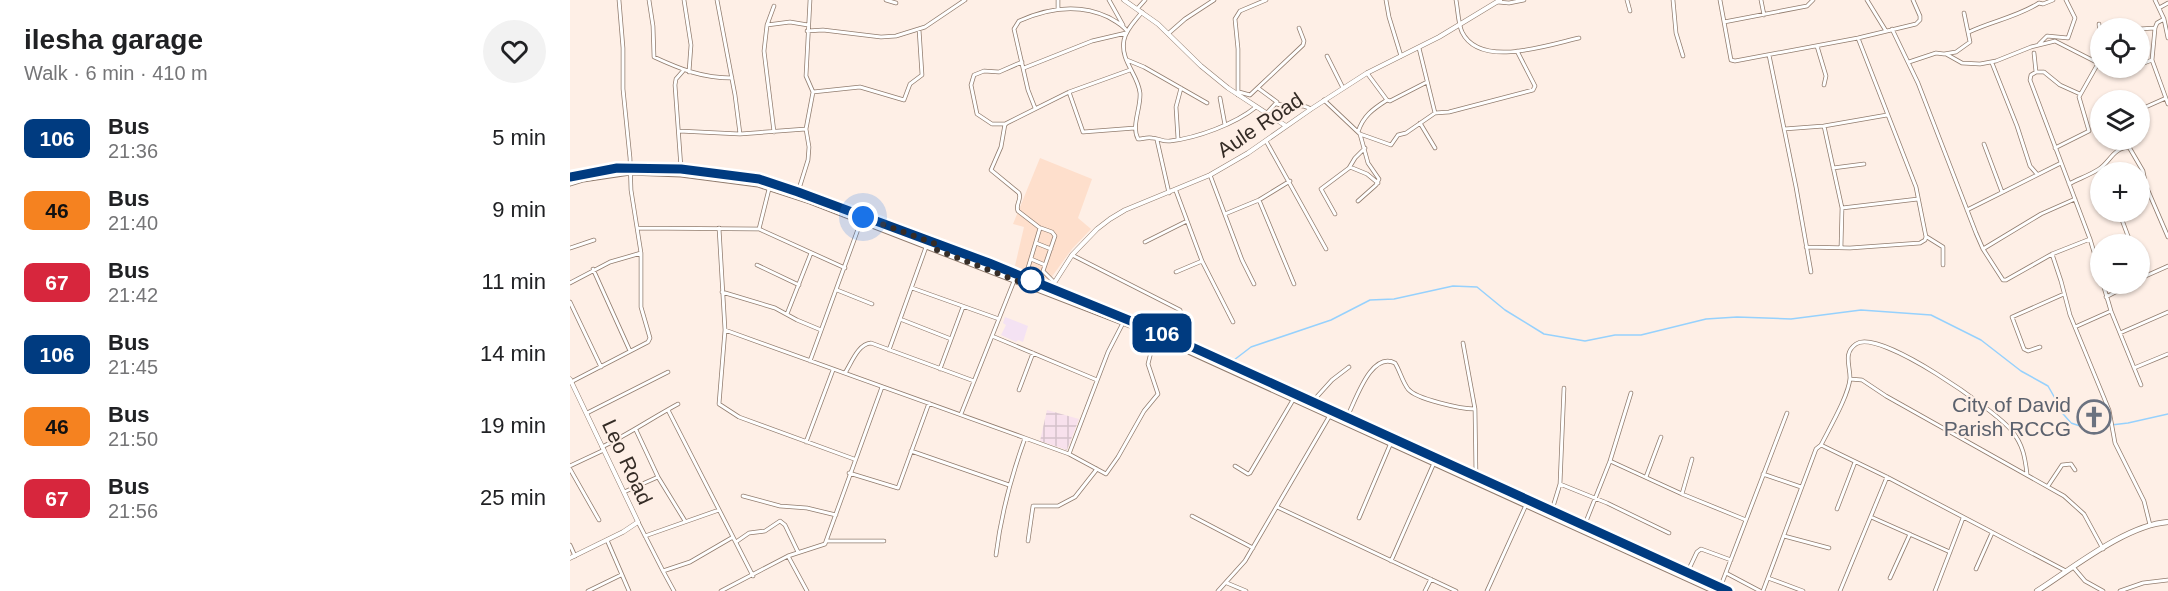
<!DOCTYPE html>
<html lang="en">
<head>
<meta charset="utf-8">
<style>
  :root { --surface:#fff; --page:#f2f2f2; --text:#202124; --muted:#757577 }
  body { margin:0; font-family:Arial,sans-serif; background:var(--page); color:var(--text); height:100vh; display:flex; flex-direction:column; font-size:22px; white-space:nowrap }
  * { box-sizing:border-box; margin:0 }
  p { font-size:20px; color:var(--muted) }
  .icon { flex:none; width:33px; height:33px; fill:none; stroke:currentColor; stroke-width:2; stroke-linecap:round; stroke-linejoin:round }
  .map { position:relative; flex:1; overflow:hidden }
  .sheet { display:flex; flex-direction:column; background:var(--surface); width:570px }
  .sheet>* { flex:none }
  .badge { padding:0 12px; border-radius:9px; font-size:21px; line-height:39px }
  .fabs { position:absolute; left:1520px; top:18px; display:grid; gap:12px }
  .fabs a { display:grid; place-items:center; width:60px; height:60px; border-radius:50%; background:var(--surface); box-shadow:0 2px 4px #0004; font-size:30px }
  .you { position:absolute; width:30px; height:30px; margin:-15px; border:4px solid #fff; border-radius:50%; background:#1a73e8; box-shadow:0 0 0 9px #1a73e833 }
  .map>.badge { position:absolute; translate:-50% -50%; box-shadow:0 0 0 3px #fff }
  .round { display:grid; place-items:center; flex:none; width:63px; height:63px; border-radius:32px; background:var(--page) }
  .headline { display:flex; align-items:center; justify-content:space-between; height:102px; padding:0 24px }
  h1 { font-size:28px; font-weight:700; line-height:45px }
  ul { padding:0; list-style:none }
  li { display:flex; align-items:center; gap:18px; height:72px; padding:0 24px }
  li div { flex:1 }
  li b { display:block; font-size:22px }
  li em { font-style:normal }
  li .badge { min-width:66px; font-weight:700; text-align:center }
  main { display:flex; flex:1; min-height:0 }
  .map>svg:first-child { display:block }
  .built { fill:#fedfcc }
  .industrial { fill:url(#industrial-grid) }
  .education { fill:#f4e2f3 }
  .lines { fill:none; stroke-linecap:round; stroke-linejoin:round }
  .stream { stroke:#96d1fd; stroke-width:1.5 }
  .minor-casing { stroke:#917c6e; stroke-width:4.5 }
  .tertiary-casing { stroke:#917c6e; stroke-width:5 }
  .secondary-casing { stroke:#917c6e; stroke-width:6 }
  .primary-casing { stroke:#917c6e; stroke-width:7 }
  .minor { stroke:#fff; stroke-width:3 }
  .tertiary { stroke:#fff; stroke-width:4 }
  .secondary { stroke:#fff; stroke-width:4.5 }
  .primary { stroke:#fff; stroke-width:5 }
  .line-casing { stroke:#fff; stroke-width:14 }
  .line { stroke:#003b80; stroke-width:9 }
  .walk { stroke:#352c26; stroke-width:6; stroke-dasharray:0 10.8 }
  .stop-dot { fill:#fff; stroke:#003b80; stroke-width:3 }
  .labels { text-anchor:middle; stroke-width:4.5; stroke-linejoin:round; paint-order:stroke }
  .street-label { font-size:21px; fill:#352c26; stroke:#feefe6 }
  .worship-label { font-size:21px; fill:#5b616d; stroke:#feefe6; text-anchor:end }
</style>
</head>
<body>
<main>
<section class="sheet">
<div class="headline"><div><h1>ilesha garage</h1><p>Walk · 6 min · 410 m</p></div><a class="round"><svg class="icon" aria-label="heart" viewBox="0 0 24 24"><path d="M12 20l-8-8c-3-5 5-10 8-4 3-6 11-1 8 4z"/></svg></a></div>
<ul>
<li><span class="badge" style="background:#003b80;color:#fff">106</span><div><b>Bus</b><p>21:36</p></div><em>5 min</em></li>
<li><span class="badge" style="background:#f58220;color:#111">46</span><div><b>Bus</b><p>21:40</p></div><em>9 min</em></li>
<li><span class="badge" style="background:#d7263d;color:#fff">67</span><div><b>Bus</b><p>21:42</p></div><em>11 min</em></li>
<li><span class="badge" style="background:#003b80;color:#fff">106</span><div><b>Bus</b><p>21:45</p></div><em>14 min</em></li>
<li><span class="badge" style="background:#f58220;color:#111">46</span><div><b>Bus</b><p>21:50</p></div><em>19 min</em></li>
<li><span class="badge" style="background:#d7263d;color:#fff">67</span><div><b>Bus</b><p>21:56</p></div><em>25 min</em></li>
</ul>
</section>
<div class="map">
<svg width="1598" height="591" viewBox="0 0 1598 591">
  <defs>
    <pattern id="industrial-grid" width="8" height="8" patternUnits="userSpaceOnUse" patternTransform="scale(1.5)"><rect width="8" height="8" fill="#f8e1ed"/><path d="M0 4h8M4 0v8" fill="none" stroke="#d5c1cb"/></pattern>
  </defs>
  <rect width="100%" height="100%" fill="#feefe6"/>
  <path class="built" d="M470 158 522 179 508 218 521 229 502 249 478 282 444 270 454 227 443 224Z"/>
  <path class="industrial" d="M477 410 509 419 497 450 470 441Z"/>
  <path class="education" d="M435 317 458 326 453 342 448 340 446 342 431 335 436 325 433 323Z"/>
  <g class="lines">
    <path class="stream" d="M664 360 681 347 761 320 800 300 824 299 883 286 907 287 935 310 974 334 1015 341 1045 335H1071L1136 319 1167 317 1221 319 1291 310 1361 315 1411 340 1451 371 1478 386 1486 400 1488 408 1501 423 1516 428 1558 423 1598 414"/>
    <g class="minor-casing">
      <path id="minor" d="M79 0 83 26 84 57C110 69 132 78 162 78
        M114 0 121 45 119 72
        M147 0 165 95 170 134
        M316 0 326 3
        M488 0V9
        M539 0 553 25
        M816 0 819 17 831 56
        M886 0C888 10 888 23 892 32 910 69 978 45 1009 38
        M1057 0 1060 11
        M1103 0 1106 33 1113 56
        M1150 0 1161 60 1165 61 1288 38 1346 24 1350 20V16L1343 0
        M1191 0 1194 15
        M1297 0 1316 31
        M1585 0 1594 19 1598 38
        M928 2 939 3 954 0
        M1589 8 1598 3
        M567 9 575 0
        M572 12C566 20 556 29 554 40 550 61 568 74 570 93 571 108 561 126 568 139 572 139 577 137 582 138 588 138 593 142 600 141 627 138 665 124 686 107
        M1594 19 1587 23 1585 28 1582 60 1598 104
        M1154 22 1237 6 1243 0
        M1529 24 1530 35
        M197 25 220 22 238 25
        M1322 29 1348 83 1406 233 1413 249 1433 280H1436L1482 254 1520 239
        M1569 29 1585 28
        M237 31 253 30 311 37 326 36 355 27 395 0
        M1399 32C1422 21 1447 17 1469 3L1473 4 1483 0
        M599 33 615 19 644 0
        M1288 38 1346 187 1356 237
        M1469 44 1477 36 1498 38 1505 18 1496 0
        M1247 46 1256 76 1254 85
        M849 48 865 113
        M1464 53 1466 72 1461 75 1460 80 1520 239 1530 272
        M1376 54 1392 63 1410 64 1426 61 1461 47 1485 41 1528 63
        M1199 55 1226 187 1241 272
        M757 56 773 88
        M557 60 574 67 637 103
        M1339 62 1366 53 1374 54 1386 52 1400 42 1394 13
        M1422 63 1447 126 1460 166 1467 174
        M1569 65 1582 60
        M454 68 522 41 556 33
        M1466 72H1474L1490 85 1510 94
        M797 73 817 100
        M688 88 707 102 696 114
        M243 92 290 87 334 100 340 84 352 75 349 29
        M499 92 513 132 565 128
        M669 92 680 95 733 45 734 41 729 28
        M668 95V49L665 19 670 11 696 0
        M650 98 655 125
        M754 100 790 134 798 163 809 179 806 185 788 201
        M707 104C719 108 730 102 741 109
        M465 108 458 90 444 29 449 21C478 8 508 3 538 17 545 21 552 24 557 31
        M1569 110 1596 98
        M850 123 865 148
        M436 124H422L407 114 401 85 404 75 414 71 429 72 452 62
        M1254 126 1272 208 1271 247
        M1214 129 1254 126 1317 115
        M109 131 170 134 236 129
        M204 132 194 51 197 25 204 6
        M788 132C793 116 803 109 817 100L820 101 857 82
        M790 134 821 145 828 135 836 133 865 113 879 112 963 90 965 86 947 51
        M608 139 606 107 611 88
        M587 140 599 193
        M696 141 756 249
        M1414 144 1432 192
        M1485 148 1519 131 1509 97 1530 60
        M780 167 797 174 808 183
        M111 168 105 85 106 79 113 71
        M1263 168 1294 164
        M640 175 672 260 684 284
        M1499 184C1508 179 1520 175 1529 169 1540 162 1543 148 1559 147L1573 171 1576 186 1598 237
        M606 191 632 261 663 322
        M228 192 238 160 239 147 236 129 243 92 236 76 240 0
        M689 200 724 284
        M1272 208 1348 199
        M1397 210 1491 163
        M1549 212 1561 244
        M655 214 689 200 720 181
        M765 214 751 189 779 168 785 158 795 148
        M67 228 189 229 275 268
        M149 228 155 330 149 404 169 417 284 459
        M471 228 482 232 485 236 473 271 484 282
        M189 229 199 189
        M1357 237 1373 247V265
        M575 242 617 221
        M466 243 481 249
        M1539 244 1558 236
        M1236 247 1280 248 1350 243 1355 240 1356 237
        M0 248 24 240
        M1413 249 1471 214 1505 199
        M1482 254 1491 281 1500 315 1539 410 1545 443 1574 501 1580 525
        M502 255 610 310 611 313 600 337
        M461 259 475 265
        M187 265 229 285
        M1569 265 1574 277
        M23 269 60 351
        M606 272 632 261
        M455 278 470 228 448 211C445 204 452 200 449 193L421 170 431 147 435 124 499 92 560 70
        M1569 279 1598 266
        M0 283 40 262 71 253
        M1533 284 1541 311 1571 385
        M342 288 429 319
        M267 290 302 304
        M152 292 205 308 227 320 251 330
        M1536 297 1561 284
        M0 302 31 367
        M217 314 241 253
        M330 319 381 339
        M1505 327 1541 311
        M155 330 455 438 499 454 536 474 548 457 574 411 588 394 578 364 585 336
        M1550 333 1598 312
        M422 336 527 380
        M893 343 905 409 906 476
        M1470 347 1458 351 1454 349 1442 317 1494 294
        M319 350 356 247
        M240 361 291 221
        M1564 368 1598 354
        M370 369 393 307
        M275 373C282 362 288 344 301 343L404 381
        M1280 379 1292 380 1316 396 1494 496 1514 514 1533 549
        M1 382 78 342 80 338 71 307V253L61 190 60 158 53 89V48L49 0
        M449 390 463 353
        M743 401 762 380 779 367
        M98 410 183 576
        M17 413 98 372
        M391 414 444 281
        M777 417C786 400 801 351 825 363 830 371 832 381 838 389 846 399 891 409 905 409
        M66 430 88 477 115 521
        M236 442 263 370
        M1251 445 1317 477 1496 571
        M32 447C59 434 82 418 108 404
        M341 451 439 485
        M499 454 538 352 553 323
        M1040 461 1112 494 1176 520
        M0 466 34 450
        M665 466 678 474 680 473 723 400
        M0 469 29 520
        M279 473 328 488 359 403
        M1193 474 1231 487
        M1076 477 1091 437
        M990 484 1037 503 1099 533
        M1478 486 1492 465 1501 464 1505 470
        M54 492 88 477
        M1112 494 1122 459
        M173 496 210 506 237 508 266 515
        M707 507 886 591
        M1267 509 1285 462
        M982 510 990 484 994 388
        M622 516 683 548
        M1301 517 1380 552
        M789 518 820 445
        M68 522 93 571
        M1015 524 1040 461 1061 393
        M75 536 149 510
        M1214 536 1259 548
        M37 540 59 591
        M257 541H314
        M458 541 463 506H488L505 497 527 469
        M166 542 179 533 195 531 210 521 215 525 228 552
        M0 545 5 556
        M426 555C431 514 441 477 455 438
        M218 556 237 591
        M821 561 864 463
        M1504 568 1515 581 1533 591
        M1406 569 1422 533
        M1118 571 1127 552 1131 549 1161 560
        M1156 573 1190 591
        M1198 578 1233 591
        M1320 578 1340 534
        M657 583 676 591
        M1150 588 1217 413
        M18 591 51 575
        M104 591 93 571 120 562 163 537
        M151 591 218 556 255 544 312 387
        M648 591 675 561 759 417
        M855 591 861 579
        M917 591 956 505
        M1193 591 1246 449 1251 445C1259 429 1279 395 1280 378 1280 365 1273 353 1286 344 1309 328 1425 410 1442 431 1453 445 1455 457 1457 474
        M1270 591 1317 477
        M1365 591 1393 518
        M1550 591 1573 583 1598 580"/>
    </g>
    <g class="tertiary-casing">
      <path id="tertiary" d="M554 0 588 24 631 66 658 88 716 126
        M481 288 502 255 527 229 540 219 555 210 640 175 678 153 741 109 797 73 869 37 930 0
        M0 379 68 522 53 532 0 558"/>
    </g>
    <g class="secondary-casing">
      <path id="secondary" d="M1467 591C1503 568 1556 525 1598 522"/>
    </g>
    <g class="primary-casing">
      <path id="primary" d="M0 178C68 157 162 169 228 192L481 288 618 344 1158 591
        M0 183 13 179 60 172 111 174 188 184 240 201 568 328 1145 591"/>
    </g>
    <use href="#minor" class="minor"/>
    <use href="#tertiary" class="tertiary"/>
    <use href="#secondary" class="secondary"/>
    <use href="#primary" class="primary"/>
  </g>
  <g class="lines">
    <g class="line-casing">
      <path id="line" d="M0 177 47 168 111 169 189 179 228 192 419 263 600 337 1158 591"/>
    </g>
    <use href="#line" class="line"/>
    <path class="walk" d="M293 217 369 245 367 250 458 285 461 280"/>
  </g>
  <defs>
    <g id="church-ring" transform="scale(1.725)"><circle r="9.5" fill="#feefe6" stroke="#6b7280" stroke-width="1.5"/><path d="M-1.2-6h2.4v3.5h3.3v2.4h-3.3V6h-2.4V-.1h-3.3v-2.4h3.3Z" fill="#6b7280"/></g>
  </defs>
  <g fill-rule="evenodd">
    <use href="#church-ring" x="1524" y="417"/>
  </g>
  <circle class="stop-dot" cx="461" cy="280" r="12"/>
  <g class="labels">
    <g class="street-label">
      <text transform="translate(690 125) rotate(-34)" y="7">Aule Road</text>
      <text transform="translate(57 462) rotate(65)" y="7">Leo Road</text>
    </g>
    <g class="worship-label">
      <text x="1501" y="412">City of David<tspan x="1501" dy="24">Parish RCCG</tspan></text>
    </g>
  </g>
</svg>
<div class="fabs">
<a><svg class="icon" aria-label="locate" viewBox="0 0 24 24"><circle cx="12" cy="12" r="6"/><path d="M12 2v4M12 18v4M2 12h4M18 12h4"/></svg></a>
<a><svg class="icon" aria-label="layers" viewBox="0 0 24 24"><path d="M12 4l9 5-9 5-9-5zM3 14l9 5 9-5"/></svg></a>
<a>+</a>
<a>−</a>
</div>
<div class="you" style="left:293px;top:217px"></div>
<b class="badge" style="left:592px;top:333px;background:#003b80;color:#fff">106</b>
</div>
</main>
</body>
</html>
